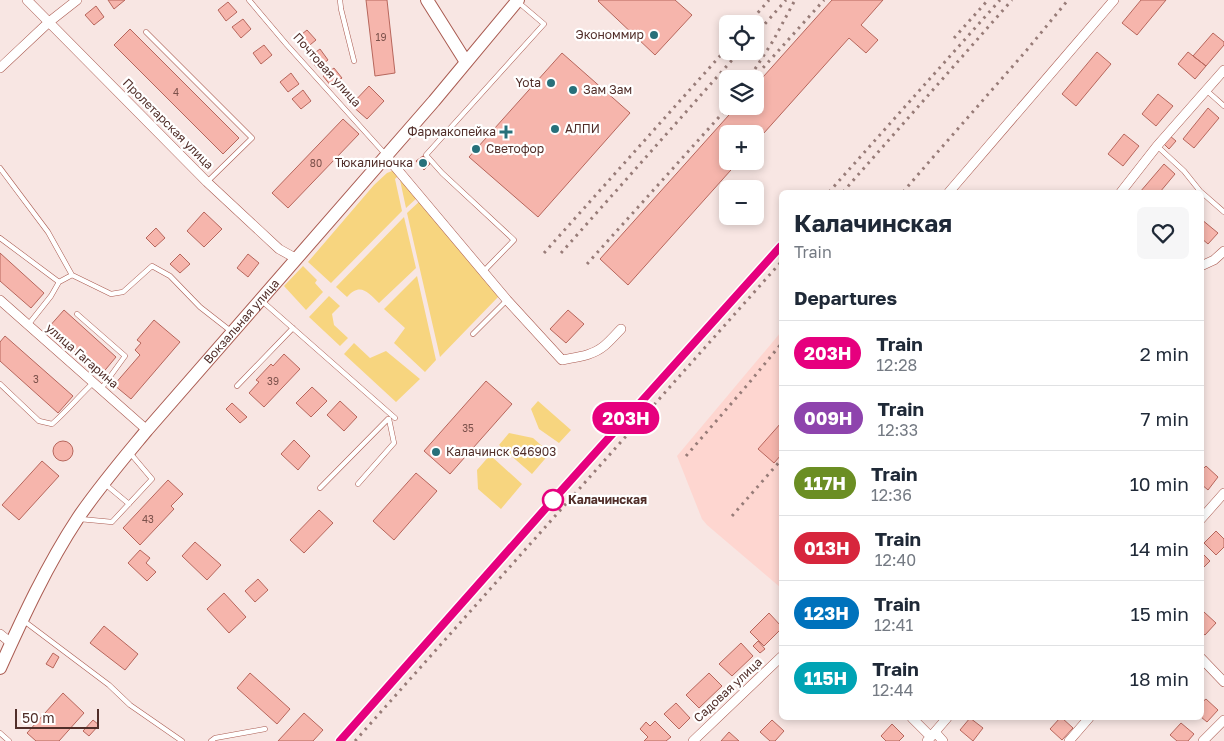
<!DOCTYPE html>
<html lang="en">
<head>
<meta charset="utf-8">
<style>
  :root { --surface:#fff; --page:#f6f6f7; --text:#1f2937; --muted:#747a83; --line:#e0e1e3 }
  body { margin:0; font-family:"Golos Text",sans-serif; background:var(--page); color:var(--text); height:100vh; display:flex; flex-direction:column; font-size:19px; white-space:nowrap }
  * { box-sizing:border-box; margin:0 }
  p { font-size:16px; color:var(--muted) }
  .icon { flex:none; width:28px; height:28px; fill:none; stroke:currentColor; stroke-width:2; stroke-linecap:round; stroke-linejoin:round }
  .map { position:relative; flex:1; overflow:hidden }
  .side { position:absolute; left:779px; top:190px; width:425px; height:530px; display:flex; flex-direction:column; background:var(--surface); border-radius:8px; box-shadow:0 2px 8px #0003 }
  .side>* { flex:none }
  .badge { padding:0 10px; border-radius:16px; font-size:18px; line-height:32px }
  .tools { position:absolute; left:719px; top:15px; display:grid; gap:10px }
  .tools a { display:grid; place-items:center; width:45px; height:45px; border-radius:8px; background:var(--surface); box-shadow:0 2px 8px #0003; font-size:25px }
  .scale { position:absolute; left:15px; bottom:12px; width:84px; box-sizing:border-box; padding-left:5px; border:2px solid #512e29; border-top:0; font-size:14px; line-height:18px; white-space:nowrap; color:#512e29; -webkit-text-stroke:4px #fff; paint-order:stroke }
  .map>.badge { position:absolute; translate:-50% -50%; box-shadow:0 0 0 2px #fff }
  h2 { padding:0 15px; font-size:19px; line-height:45px }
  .round { display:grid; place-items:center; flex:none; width:52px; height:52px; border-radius:8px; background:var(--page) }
  .summary { display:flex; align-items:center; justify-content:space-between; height:85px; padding:0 15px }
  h1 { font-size:24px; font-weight:700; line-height:38px }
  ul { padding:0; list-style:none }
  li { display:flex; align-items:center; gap:15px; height:65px; padding:0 15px; border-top:1px solid var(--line) }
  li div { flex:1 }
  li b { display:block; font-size:19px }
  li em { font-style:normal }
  li .badge { min-width:55px; font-weight:700; text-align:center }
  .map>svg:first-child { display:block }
  .built { fill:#fed6d0 }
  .green { fill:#f7d57f }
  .building { fill:#f6b5ac; stroke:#b7665c }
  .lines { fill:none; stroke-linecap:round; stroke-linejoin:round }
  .service-casing { stroke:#aa5b51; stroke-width:5.5 }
  .minor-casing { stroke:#aa5b51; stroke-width:10 }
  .secondary-casing { stroke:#aa5b51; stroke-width:14 }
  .service { stroke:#fff; stroke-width:4.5 }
  .minor { stroke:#fff; stroke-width:9 }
  .secondary { stroke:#fff; stroke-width:12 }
  .rail { stroke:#987c78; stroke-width:3; stroke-dasharray:2.5 5; stroke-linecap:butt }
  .line-casing { stroke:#fff; stroke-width:11 }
  .line { stroke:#e6007e; stroke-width:8 }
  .poi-dot { fill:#27707a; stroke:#fff; stroke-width:2 }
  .stop-dot { fill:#fff; stroke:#e6007e; stroke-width:2.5 }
  .labels { text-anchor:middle; stroke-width:4.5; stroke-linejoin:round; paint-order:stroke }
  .number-label { font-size:10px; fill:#7a504a }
  .poi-label { font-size:12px; fill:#512e29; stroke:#fff; text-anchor:end }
  .street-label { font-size:12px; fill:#512e29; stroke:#fff }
  .stop-label { font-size:12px; font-weight:bold; fill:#512e29; stroke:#fff; text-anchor:start }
</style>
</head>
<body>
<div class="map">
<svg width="1224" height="741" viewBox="0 0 1224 741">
  <rect width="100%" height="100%" fill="#f8e6e3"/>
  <path class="built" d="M781 332V588L707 525 702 519 677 456Z"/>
  <path class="green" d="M392 171H396L399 175 395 179 402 211 331 283 308 262 374 185 387 173Z
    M403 177 418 197 406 208 400 180Z
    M421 200 499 296 440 357 407 213Z
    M404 217 416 268 379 303C368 292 360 282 347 297L336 287Z
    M303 266 317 280 315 283 323 292 306 310 284 286Z
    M417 276 436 360 425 372 394 343 405 328 384 309Z
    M329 296 340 306 332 314 334 325 348 338 340 346 309 317Z
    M354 343 370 358 386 351 420 379 396 402 344 354Z
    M538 401 571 430 559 443 539 429 531 409Z
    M509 433 533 438 550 453 532 474 499 445Z
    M490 455 522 484 501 509 478 489 477 470Z"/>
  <path class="building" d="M108 0H125L114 9Z
    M366 0H387L395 73 375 76Z
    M599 0H675L692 15 655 55 598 1Z
    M832 0H883L861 25 878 40 866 53 849 38 755 143V134H728V161H739L628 285 600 259 737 106H755V86Z
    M1141 0H1166L1137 35 1122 23Z
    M228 2 237 12 226 21 218 10Z
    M96 6 104 17 94 25 85 15Z
    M243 19 251 29 241 38 232 27Z
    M130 29 239 138 223 154 114 45Z
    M307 30 316 40 305 49 297 38Z
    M1213 33 1224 42V45L1206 66 1193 56Z
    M264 45 272 55 261 64 253 53Z
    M320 49 328 60 317 68 309 57Z
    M1097 52 1111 64 1076 106 1062 94Z
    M1188 52 1206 66 1195 79 1178 64Z
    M562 53 630 113 538 217 469 157Z
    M334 68 342 78 331 86 323 76Z
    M291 73 299 84 288 92 280 82Z
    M369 86 384 101 367 119 351 105Z
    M303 90 311 101 301 109 292 99Z
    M1158 94 1173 106 1156 126 1142 114Z
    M1208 108 1219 118 1194 148 1183 139Z
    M343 119 359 134 288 208 272 193Z
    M1124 134 1139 146 1123 166 1108 154Z
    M1170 136 1176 141 1169 149 1164 144Z
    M423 156 430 164 424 170 416 161Z
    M1164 164 1175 174 1160 192H1140Z
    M204 212 222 229 204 247 187 231Z
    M1201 219 1218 233 1208 244 1201 238Z
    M156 228 165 238 155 247 146 238Z
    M0 253 44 293 31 308 0 281Z
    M180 254 190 264 180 273 170 264Z
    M248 254 259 263 248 277 237 268Z
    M64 310 116 357 101 375 48 328Z
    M568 310 584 324 566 343 550 329Z
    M154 320 180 342 131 399 114 385 140 355 135 350 141 343 137 340Z
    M5 336 73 396 58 413 0 361V342Z
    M284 354 300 369 264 407 249 393 259 382 256 380 271 364 273 366Z
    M486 381 512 404 450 474 424 451Z
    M312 387 327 401 311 417 296 403Z
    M340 401 357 417 344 431 327 415Z
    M232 403 247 417 240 423 226 409Z
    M781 423V455L774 463 758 449Z
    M294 440 310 456 298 470 281 454Z
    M53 451a10 10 0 1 1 20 0a10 10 0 1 1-20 0Z
    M42 461 59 476 19 520 2 505Z
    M1206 466 1218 477 1208 490 1201 484V471Z
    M416 473 437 491 394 540 373 521Z
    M168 480 183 494 171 506 174 509 140 545 123 528Z
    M319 510 333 523 304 553 290 540Z
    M1216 531 1224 539V547L1216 555 1204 543Z
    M195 542 221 565 207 580 182 556Z
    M140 550 150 558 146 563 156 572 147 581 128 563Z
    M1201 552 1210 561 1201 570Z
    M258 579 268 590 255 602 245 591Z
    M224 593 246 617 229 633 207 609Z
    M1204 612 1216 623 1205 635 1201 632V615Z
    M769 613 781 626V629L764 646 750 632Z
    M104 626 138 654 125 670 90 643Z
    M758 641 765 649 760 653 753 646Z
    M741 643 753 656 732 676 719 664Z
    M53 653 59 657 53 668 46 664Z
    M250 673 290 709 277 724 237 688Z
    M709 673 722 686 699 708 686 695Z
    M63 693 84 713 59 741H36L27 733Z
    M1206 699 1218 710 1207 722 1201 717V703Z
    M676 703 690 718 679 729 664 714Z
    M304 713 323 730 313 741H278Z
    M970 718 983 728 973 741 960 730Z
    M1060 718H1062L1073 728 1062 740 1050 729Z
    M93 720 99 725 89 736 83 731Z
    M772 720 784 731 775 741H770L760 732Z
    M655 721 671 737 666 741H644L648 737 640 729 646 722 650 726Z
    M1181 723 1194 734 1188 741H1177L1170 735Z
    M892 724 904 736 899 741H886L881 736Z
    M729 732 739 741H721Z"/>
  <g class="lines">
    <g class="service-casing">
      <path id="service" d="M249 0 287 45 386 155
        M340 0 341 9 354 61
        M146 32 252 138 207 182
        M1206 90 1224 106
        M1157 146 1184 171 1200 191 1224 212
        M0 168 48 232 72 275
        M0 238 59 282
        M483 272 514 240 442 173 426 155 544 24 518 2
        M262 301 395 418
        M77 314 125 356 101 389
        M28 325 51 296 59 282 72 275 111 294 123 292 152 266 170 276 200 307 232 332
        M473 334 507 300
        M0 384 39 421 52 424C67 411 79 396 93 383
        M237 386 293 328
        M105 484 129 504
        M358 484 394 443 389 419
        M320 488 388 419
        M80 519 112 522 152 479 130 453
        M24 621 109 685 130 705 182 741
        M0 733 9 741
        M211 741 215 738 265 729"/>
    </g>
    <g class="minor-casing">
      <path id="minor" d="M27 0 207 182 279 249 297 259
        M0 68 49 22 77 0
        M386 156 507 300 562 360C576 357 592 356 604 346 610 341 615 335 621 329
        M949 192 1114 0
        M1121 192 1157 146 1224 70
        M1201 266 1214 260 1224 251
        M0 300 147 430
        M1201 519 1224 493
        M0 634 11 643
        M1201 658 1224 682
        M912 718 931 737
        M935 732 943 741
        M693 741 781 657
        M927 741 947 718
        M1069 741 1089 718
        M1203 741 1224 720"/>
    </g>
    <g class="secondary-casing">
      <g id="secondary">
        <path d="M427 0 466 62"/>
        <path id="s1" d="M0 668C23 617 47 565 78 518 99 487 123 459 147 430L434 101 518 0"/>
      </g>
    </g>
    <use href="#service" class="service"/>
    <use href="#minor" class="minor"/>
    <use href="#secondary" class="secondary"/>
    <path class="rail" d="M748 24 769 0
      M755 35 786 0
      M954 38 988 0
      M755 69 773 41 795 0
      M753 79 824 0
      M829 192 1000 0
      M843 192 1012 0
      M903 192 935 155 1026 51 1068 0
      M544 253 728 47
      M561 253 740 51
      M587 264 729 106
      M686 456 749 383 781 344
      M732 516 781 460
      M340 741 553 500 781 246
      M355 741 781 262"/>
  </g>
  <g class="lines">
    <g class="line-casing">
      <path id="line" d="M340 741 553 500 781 246"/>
    </g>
    <use href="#line" class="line"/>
  </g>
  <g class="poi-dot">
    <circle cx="654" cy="35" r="5"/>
    <circle cx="551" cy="83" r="5"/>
    <circle cx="573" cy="90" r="5"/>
    <circle cx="555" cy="129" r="5"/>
    <path d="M503.5 124.5h5v5h5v5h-5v5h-5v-5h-5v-5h5z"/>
    <circle cx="476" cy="149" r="5"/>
    <circle cx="423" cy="163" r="5"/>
    <circle cx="436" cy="452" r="5"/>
  </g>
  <circle class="stop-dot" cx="553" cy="500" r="10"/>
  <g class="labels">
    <g class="number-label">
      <text x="381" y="41">19</text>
      <text x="176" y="96">4</text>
      <text x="316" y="167">80</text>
      <text x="36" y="383">3</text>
      <text x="273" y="385">39</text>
      <text x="468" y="432">35</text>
      <text x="148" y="523">43</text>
    </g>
    <g class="poi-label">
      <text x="644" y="39">Экономмир</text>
      <text x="541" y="87">Yota</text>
      <text x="583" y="94" text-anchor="start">Зам Зам</text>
      <text x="565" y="133" text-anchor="start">АЛПИ</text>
      <text x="496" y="136">Фармакопейка</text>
      <text x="486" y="153" text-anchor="start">Светофор</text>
      <text x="413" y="167">Тюкалиночка</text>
      <text x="446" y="456" text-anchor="start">Калачинск 646903</text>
    </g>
    <g class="street-label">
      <text transform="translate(327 70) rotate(48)" y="4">Почтовая улица</text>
      <text transform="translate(168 124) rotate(45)" y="4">Пролетарская улица</text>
      <text dy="4" stroke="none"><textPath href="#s1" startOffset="425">Вокзальная улица</textPath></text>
      <text transform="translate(82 356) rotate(41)" y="4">улица Гагарина</text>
      <text transform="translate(728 690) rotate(-43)" y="4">Садовая улица</text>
    </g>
    <g class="stop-label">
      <text x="568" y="504">Калачинская</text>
    </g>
  </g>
</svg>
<div class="tools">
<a><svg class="icon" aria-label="locate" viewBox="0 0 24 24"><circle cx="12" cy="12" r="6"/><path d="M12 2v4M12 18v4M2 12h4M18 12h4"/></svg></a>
<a><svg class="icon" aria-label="layers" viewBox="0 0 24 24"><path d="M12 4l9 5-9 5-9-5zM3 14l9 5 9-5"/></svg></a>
<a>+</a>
<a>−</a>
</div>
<div class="scale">50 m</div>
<b class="badge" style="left:626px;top:418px;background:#e6007e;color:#fff">203Н</b>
<section class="side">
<div class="summary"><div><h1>Калачинская</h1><p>Train</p></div><a class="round"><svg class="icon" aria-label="heart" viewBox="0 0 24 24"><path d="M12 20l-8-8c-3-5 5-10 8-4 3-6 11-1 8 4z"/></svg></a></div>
<h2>Departures</h2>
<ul>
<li><span class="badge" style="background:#e6007e;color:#fff">203Н</span><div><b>Train</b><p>12:28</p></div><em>2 min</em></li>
<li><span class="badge" style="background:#8e44ad;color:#fff">009Н</span><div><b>Train</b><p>12:33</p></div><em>7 min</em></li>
<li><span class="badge" style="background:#6b8e23;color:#fff">117Н</span><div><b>Train</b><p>12:36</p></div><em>10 min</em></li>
<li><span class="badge" style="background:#d7263d;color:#fff">013Н</span><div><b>Train</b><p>12:40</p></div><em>14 min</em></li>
<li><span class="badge" style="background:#0072bc;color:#fff">123Н</span><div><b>Train</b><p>12:41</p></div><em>15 min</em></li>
<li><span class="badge" style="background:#00a3b4;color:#fff">115Н</span><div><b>Train</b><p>12:44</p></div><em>18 min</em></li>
</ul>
</section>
</div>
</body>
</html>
